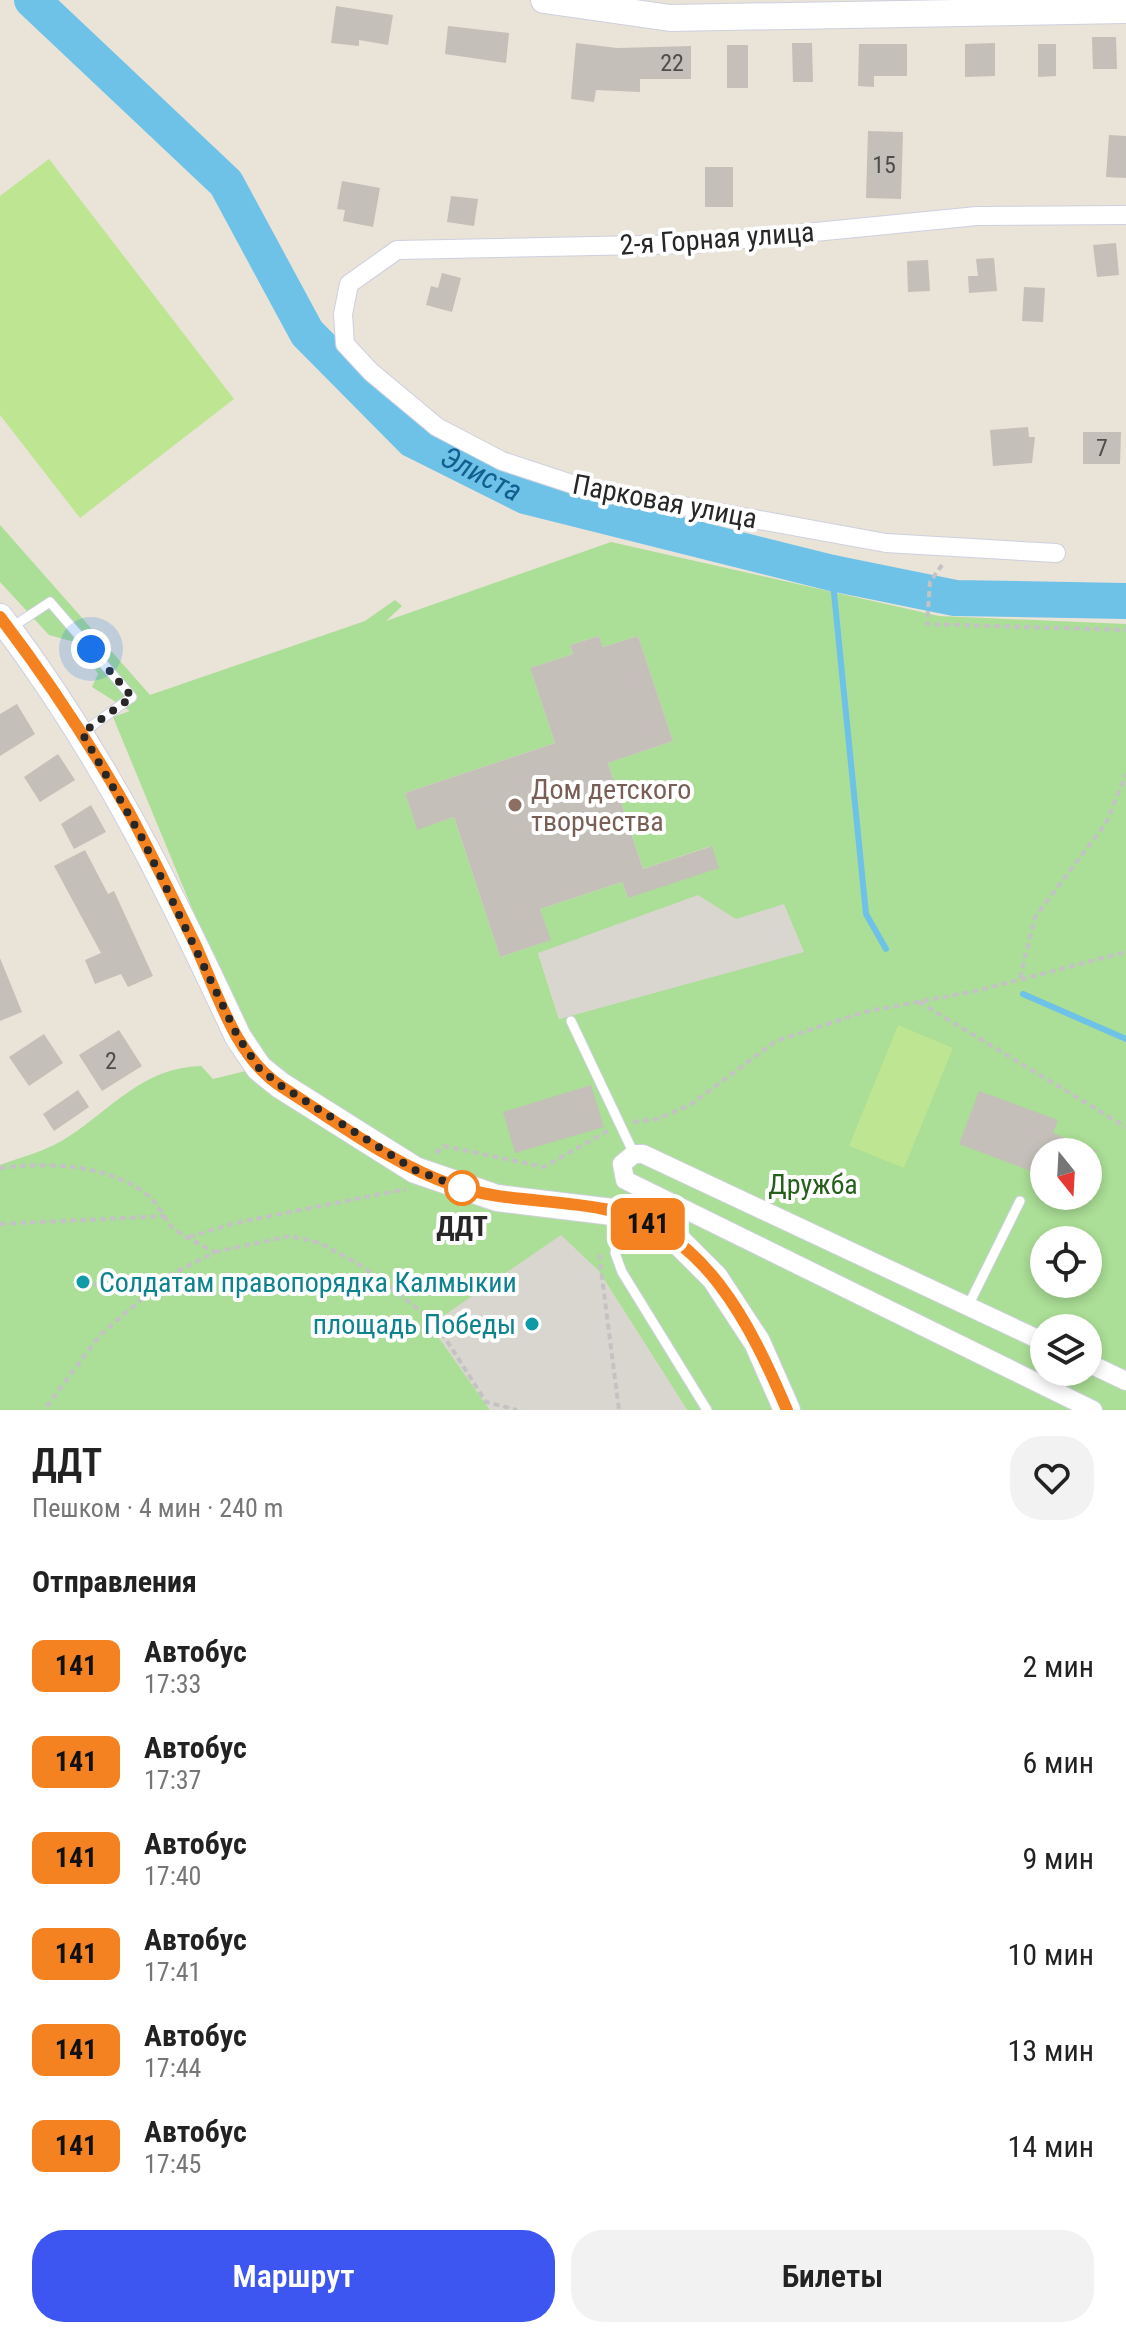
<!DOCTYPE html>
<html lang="ru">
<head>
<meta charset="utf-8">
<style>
  :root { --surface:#fff; --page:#f2f2f2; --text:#222; --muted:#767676; --accent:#3d56f1 }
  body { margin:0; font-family:"Roboto Condensed",sans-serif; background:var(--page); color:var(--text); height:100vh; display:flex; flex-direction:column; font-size:30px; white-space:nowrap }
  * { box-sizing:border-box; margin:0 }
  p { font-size:26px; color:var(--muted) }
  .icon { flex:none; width:44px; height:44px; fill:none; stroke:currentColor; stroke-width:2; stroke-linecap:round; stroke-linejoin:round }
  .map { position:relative; height:1410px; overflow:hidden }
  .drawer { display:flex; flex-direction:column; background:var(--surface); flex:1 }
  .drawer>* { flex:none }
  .badge { padding:0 16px; border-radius:12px; font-size:28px; line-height:52px }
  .needle { width:52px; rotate:162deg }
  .buttons { position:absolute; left:1030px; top:1138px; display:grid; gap:16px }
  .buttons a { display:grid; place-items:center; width:72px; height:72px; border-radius:50%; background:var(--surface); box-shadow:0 4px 12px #0003; font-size:40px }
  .you { position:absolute; width:40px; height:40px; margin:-20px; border:6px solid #fff; border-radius:50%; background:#1a73e8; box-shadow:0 0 0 12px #1a73e833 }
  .map>.badge { position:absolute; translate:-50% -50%; box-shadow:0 0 0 4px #fff }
  h2 { padding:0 32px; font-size:30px; line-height:72px }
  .round { display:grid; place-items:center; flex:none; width:84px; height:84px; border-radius:32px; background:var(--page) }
  .summary { display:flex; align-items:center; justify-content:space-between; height:136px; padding:0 32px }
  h1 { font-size:38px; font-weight:600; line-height:60px }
  .cta { display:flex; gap:16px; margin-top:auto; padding:16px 32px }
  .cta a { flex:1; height:92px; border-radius:32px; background:var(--accent); color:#fff; font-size:32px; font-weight:600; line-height:92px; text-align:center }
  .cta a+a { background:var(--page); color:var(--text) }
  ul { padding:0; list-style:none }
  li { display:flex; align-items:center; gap:24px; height:96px; padding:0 32px }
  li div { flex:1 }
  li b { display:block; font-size:30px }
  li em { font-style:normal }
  li .badge { min-width:88px; font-weight:700; text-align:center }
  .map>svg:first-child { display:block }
  .green { fill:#abde96; fill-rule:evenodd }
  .pitch { fill:#bee592 }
  .plaza { fill:#d9d6cf }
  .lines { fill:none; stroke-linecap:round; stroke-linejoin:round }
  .stream { stroke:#6ec2e8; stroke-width:6 }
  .river { stroke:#6ec2e8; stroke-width:36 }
  .building { fill:#c4bfb8 }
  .lane-casing { stroke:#ced0df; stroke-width:11 }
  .street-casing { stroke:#ced0df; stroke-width:20 }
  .secondary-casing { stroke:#ced0df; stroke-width:28 }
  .path { stroke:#c3c3c3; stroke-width:4; stroke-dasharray:6 4; stroke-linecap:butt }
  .lane { stroke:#fff; stroke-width:9 }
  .street { stroke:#fff; stroke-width:18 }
  .secondary { stroke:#fff; stroke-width:26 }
  .line-casing { stroke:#fff; stroke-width:18 }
  .line { stroke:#f58220; stroke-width:12 }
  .walk { stroke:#272727; stroke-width:8; stroke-dasharray:0 14.4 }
  .education-dot { fill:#8d6e63; stroke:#fff; stroke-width:3 }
  .stop-dot { fill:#fff; stroke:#f58220; stroke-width:4 }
  .culture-dot { fill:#0f9aa8; stroke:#fff; stroke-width:3 }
  .labels { text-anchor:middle; stroke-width:8; stroke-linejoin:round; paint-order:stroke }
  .number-label { font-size:24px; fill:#4e4d4b }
  .street-label { font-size:28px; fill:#272727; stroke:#fff }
  .education-label { font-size:28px; fill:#785e54; stroke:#fff; text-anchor:start }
  .park-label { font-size:28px; fill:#265f1c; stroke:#fff }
  .stop-label { font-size:28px; font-weight:bold; fill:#272727; stroke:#fff }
  .culture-label { font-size:28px; fill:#0d838f; stroke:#fff; text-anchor:start }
  .water-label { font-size:30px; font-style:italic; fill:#125e8f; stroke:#fff }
</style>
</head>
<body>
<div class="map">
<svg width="1126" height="1410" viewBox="0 0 1126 1410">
  <rect width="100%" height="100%" fill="#e9e3d8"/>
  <path class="green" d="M0 525 150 695 365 621 395 600 402 606 386 621 611 542 939 616 1126 624V1410H687L598 1270 430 1325 490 1410H0V1165C22 1157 49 1150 68 1137 113 1108 142 1068 201 1066L213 1079 258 1068 113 717 130 711 92 687 98 674 78 643 49 635 0 582ZM599 636 603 647 638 636 673 741 608 763 643 869 711 846 628 898 622 882 540 909 550 940 500 957 454 817 417 829 405 793 555 743 530 668 573 654 570 645ZM736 919 804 951 559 1019 538 953ZM1044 1152H1088V1196H1044ZM1044 1240H1088V1284H1044ZM1044 1328H1088V1372H1044Z"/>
  <path class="pitch" d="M49 159 234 399 80 518 0 415V196Z
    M898 1025 953 1048 904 1168 849 1146Z"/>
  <path class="plaza" d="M698 895 736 919 784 904 804 952 559 1019 538 953Z
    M561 1235 598 1270 687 1410H490L430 1325Z"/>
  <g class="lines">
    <path class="stream" d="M832 573 866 914 886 949
      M1023 994 1126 1039"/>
    <path class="river" id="s1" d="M32 0 226 183 307 333 413 440 525 496 832 573 955 598 1126 601"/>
  </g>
  <path class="building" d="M336 6 393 15 388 45 359 40V46L331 43Z
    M448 26 509 33 506 63 445 54Z
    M1092 37H1116L1117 69H1093Z
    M576 43 617 48 691 46V79H640V92L596 90 594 102 571 99Z
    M792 43H812L813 82H793Z
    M995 43V76L965 77V44Z
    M859 44H907V76H874V87L858 86Z
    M1038 44H1056V76L1038 77Z
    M727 45H748V88H727Z
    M868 131 903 132 901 199 866 198Z
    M1109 135 1126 136V178L1106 177Z
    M705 167H733V207H705Z
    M342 181 380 188 373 227 343 221 345 210 337 209Z
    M451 196 478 199 474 226 447 222Z
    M1116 243 1119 275 1097 277 1093 245Z
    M994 258 997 291 969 293 968 276H978L976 259Z
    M928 260 930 291 908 292 907 261Z
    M442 273 461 278 452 312 426 305 431 286 438 288Z
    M1024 287 1045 288 1043 322 1022 321Z
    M1028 427 1029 437H1035L1032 463 993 466 990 430Z
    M1083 432H1121L1120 464H1083Z
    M599 636 603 647 638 636 673 741 608 763 643 869 712 846 719 868 628 898 622 882 540 909 551 940 500 957 454 817 417 830 405 793 555 743 530 668 573 654 570 645Z
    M17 704 35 734 0 756V714Z
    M58 754 75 780 40 802 24 777Z
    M91 805 106 832 74 849 61 824Z
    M85 850 108 894 114 891 153 976 128 987 121 974 95 984 85 960 101 953 54 866Z
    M0 958 22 1012 0 1021Z
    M119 1030 142 1066 102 1091 79 1055Z
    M44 1034 63 1063 29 1086 9 1057Z
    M591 1085 604 1127 515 1153 503 1112Z
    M78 1090 89 1107 54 1131 43 1114Z
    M979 1091 1058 1120 1053 1133 1099 1152H1044L1039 1174 959 1144Z"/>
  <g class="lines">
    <g class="lane-casing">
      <path id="lane" d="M12 627 50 602 132 697 82 733
        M571 1021 634 1154
        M621 1215 615 1253 622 1272 707 1410
        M968 1306 1020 1201"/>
    </g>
    <g class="street-casing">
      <path id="street" d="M1056 553 886 543 584 488 502 461 437 427 371 372 345 344 343 314 349 284 397 250 693 244 977 216 1126 215
        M1044 1342 643 1154H634L622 1164 625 1180 1093 1410
        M1088 1363 1126 1381"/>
    </g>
    <g class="secondary-casing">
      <path id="secondary" d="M544 0 670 18 1126 10
        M0 617C102 752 167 884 238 1037L259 1068 280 1085 415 1170 497 1198 629 1214 675 1238 715 1278 757 1342 787 1410"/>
    </g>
    <path class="path" d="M942 565 930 582 927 624 1126 630
      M1020 978 1035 917 1106 823 1126 774
      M919 1002 1126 1127
      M633 1122 657 1119 690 1105 776 1041 864 1012 976 991 1126 952
      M436 1153 444 1146 544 1167 609 1130
      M0 1168C47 1162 105 1164 145 1193 158 1202 162 1216 172 1227 183 1237 202 1245 215 1252L170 1275 100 1335 44 1410
      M0 1224 166 1216
      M189 1237 235 1223 406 1189
      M215 1252 290 1236 320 1243 362 1266 435 1322 486 1402 517 1410
      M599 1254 619 1410
      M94 1284 114 1290"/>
    <use href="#lane" class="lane"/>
    <use href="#street" class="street"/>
    <use href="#secondary" class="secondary"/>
  </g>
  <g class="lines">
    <g class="line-casing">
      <path id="line" d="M0 617C48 680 91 745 130 814 153 857 174 901 195 944 217 992 235 1057 282 1087 337 1122 393 1165 455 1186 504 1202 554 1199 604 1209 704 1227 751 1326 787 1410"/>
    </g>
    <use href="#line" class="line"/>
    <path class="walk" d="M91 649 132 697 82 733 142 838 238 1037 259 1068 280 1085 415 1170 462 1188"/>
  </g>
  <circle class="education-dot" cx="515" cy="805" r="8"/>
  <circle class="stop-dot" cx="462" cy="1188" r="16"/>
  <g class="culture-dot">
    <circle cx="83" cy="1282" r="8"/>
    <circle cx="532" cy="1324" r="8"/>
  </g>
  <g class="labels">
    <g class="number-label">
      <text x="672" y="71">22</text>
      <text x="884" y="173">15</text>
      <text x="1102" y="456">7</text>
      <text x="111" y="1069">2</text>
    </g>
    <g class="street-label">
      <text transform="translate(717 238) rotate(-4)" y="10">2-я Горная улица</text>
      <text transform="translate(665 501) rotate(11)" y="10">Парковая улица</text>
    </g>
    <g class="education-label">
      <text x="531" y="799">Дом детского<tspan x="531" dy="32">творчества</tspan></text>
    </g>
    <g class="park-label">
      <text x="813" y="1194">Дружба</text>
    </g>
    <g class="stop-label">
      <text x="462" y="1236">ДДТ</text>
    </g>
    <g class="culture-label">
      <text x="99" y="1292">Солдатам правопорядка Калмыкии</text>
      <text x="516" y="1334" text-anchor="end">площадь Победы</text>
    </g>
    <g class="water-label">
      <text dy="10" stroke="none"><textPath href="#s1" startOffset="664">Элиста</textPath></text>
    </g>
  </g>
</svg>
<div class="buttons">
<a><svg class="needle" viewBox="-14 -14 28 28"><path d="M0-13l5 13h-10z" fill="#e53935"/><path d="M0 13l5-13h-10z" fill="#767676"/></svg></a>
<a><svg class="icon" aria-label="locate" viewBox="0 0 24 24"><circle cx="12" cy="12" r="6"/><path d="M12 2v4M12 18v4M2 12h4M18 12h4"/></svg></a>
<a><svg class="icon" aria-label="layers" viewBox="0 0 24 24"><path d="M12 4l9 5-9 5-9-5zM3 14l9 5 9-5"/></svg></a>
</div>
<div class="you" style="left:91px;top:649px"></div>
<b class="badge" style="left:648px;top:1224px;background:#f58220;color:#111">141</b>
</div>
<section class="drawer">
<div class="summary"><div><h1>ДДТ</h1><p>Пешком · 4 мин · 240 m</p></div><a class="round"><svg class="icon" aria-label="heart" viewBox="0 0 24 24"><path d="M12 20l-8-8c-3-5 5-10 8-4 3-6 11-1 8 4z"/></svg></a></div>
<h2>Отправления</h2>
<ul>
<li><span class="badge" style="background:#f58220;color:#111">141</span><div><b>Автобус</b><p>17:33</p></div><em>2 мин</em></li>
<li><span class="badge" style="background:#f58220;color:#111">141</span><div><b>Автобус</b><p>17:37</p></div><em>6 мин</em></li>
<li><span class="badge" style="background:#f58220;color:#111">141</span><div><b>Автобус</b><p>17:40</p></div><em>9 мин</em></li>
<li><span class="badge" style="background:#f58220;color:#111">141</span><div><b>Автобус</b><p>17:41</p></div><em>10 мин</em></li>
<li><span class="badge" style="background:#f58220;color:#111">141</span><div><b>Автобус</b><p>17:44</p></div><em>13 мин</em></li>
<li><span class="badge" style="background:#f58220;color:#111">141</span><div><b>Автобус</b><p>17:45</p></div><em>14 мин</em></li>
</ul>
<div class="cta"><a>Маршрут</a><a>Билеты</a></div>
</section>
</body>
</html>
